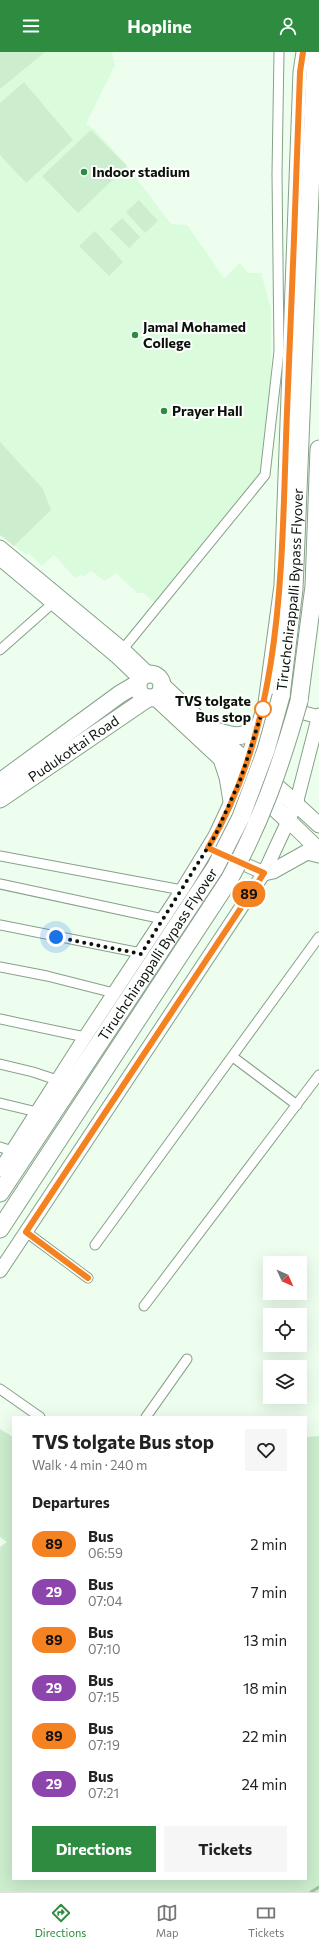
<!DOCTYPE html>
<html lang="en">
<head>
<meta charset="utf-8">
<style>
  :root { --surface:#fff; --page:#f6f6f6; --text:#222; --muted:#767676; --line:#e0e0e0; --accent:#2d8c3f }
  body { margin:0; font-family:Commissioner,sans-serif; background:var(--page); color:var(--text); height:100vh; display:flex; flex-direction:column; font-size:15px; white-space:nowrap }
  * { box-sizing:border-box; margin:0 }
  p { font-size:13px; color:var(--muted) }
  .icon { flex:none; width:22px; height:22px; fill:none; stroke:currentColor; stroke-width:2; stroke-linecap:round; stroke-linejoin:round }
  .map { position:relative; flex:1; overflow:hidden }
  .side { position:absolute; left:12px; top:1364px; width:295px; height:464px; display:flex; flex-direction:column; background:var(--surface); border-radius:0px; box-shadow:0 4px 16px #0002 }
  .side>* { flex:none }
  .badge { padding:0 8px; border-radius:13px; font-size:14px; line-height:26px }
  .needle { width:26px; rotate:135deg }
  .tools { position:absolute; left:263px; top:1204px; display:grid; gap:8px }
  .tools a { display:grid; place-items:center; width:44px; height:44px; border-radius:0px; background:var(--surface); box-shadow:0 4px 16px #0002; font-size:20px }
  .you { position:absolute; width:20px; height:20px; margin:-10px; border:3px solid #fff; border-radius:50%; background:#1a73e8; box-shadow:0 0 0 6px #1a73e833 }
  .map>.badge { position:absolute; translate:-50% -50%; box-shadow:0 0 0 2px #fff }
  h2 { padding:0 20px; font-size:15px; line-height:36px }
  .round { display:grid; place-items:center; flex:none; width:42px; height:42px; border-radius:0px; background:var(--page) }
  .head { display:flex; align-items:center; justify-content:space-between; height:68px; padding:0 20px }
  h1 { font-size:19px; font-weight:700; line-height:30px }
  .cta { display:flex; gap:8px; margin-top:auto; padding:8px 20px }
  .cta a { flex:1; height:46px; border-radius:0px; background:var(--accent); color:#fff; font-size:16px; font-weight:700; line-height:46px; text-align:center }
  .cta a+a { background:var(--page); color:var(--text) }
  ul { padding:0; list-style:none }
  li { display:flex; align-items:center; gap:12px; height:48px; padding:0 20px }
  li div { flex:1 }
  li b { display:block; font-size:15px }
  li em { font-style:normal }
  li .badge { min-width:44px; font-weight:700; text-align:center }
  header { display:flex; justify-content:space-between; align-items:center; height:52px; padding:0 20px; background:var(--accent); color:#fff; font-size:18px; font-weight:700 }
  .dock { display:flex; justify-content:space-around; align-items:center; height:56px; border-top:1px solid var(--line); background:var(--surface); font-size:11px; color:var(--muted) }
  .dock a { display:grid; justify-items:center; gap:2px }
  .dock .current { color:var(--accent) }
  .map>svg:first-child { display:block }
  .built { fill:#dafcdc }
  .green { fill:#ccedce }
  .lines { fill:none; stroke-linecap:round; stroke-linejoin:round }
  .stream { stroke:#9dbf9f; stroke-width:3 }
  .street-casing { stroke:#87a189; stroke-width:11 }
  .secondary-casing { stroke:#87a189; stroke-width:15 }
  .primary-casing { stroke:#87a189; stroke-width:17 }
  .highway-casing { stroke:#87a189; stroke-width:19 }
  .street { stroke:#fff; stroke-width:9 }
  .secondary { stroke:#fff; stroke-width:13 }
  .primary { stroke:#fff; stroke-width:15 }
  .highway { stroke:#fff; stroke-width:17 }
  .highway-bridge-casing { stroke:#87a189; stroke-width:19; stroke-linecap:butt }
  .highway-bridge { stroke:#fff; stroke-width:17 }
  .line-casing { stroke:#fff; stroke-width:9 }
  .line { stroke:#f58220; stroke-width:6 }
  .walk { stroke:#09130a; stroke-width:4; stroke-dasharray:0 7.2 }
  .poi-dot { fill:#2d8c3f; stroke:#fff; stroke-width:1.5 }
  .stop-dot { fill:#fff; stroke:#f58220; stroke-width:2 }
  .labels { text-anchor:middle; stroke-width:4; stroke-linejoin:round; paint-order:stroke }
  .poi-label { font-size:14px; font-weight:bold; fill:#09130a; stroke:#fff; text-anchor:start }
  .street-label { font-size:14px; fill:#09130a; stroke:#fff }
  .stop-label { font-size:14px; font-weight:bold; fill:#09130a; stroke:#fff; text-anchor:end }
</style>
</head>
<body>
<header><svg class="icon" aria-label="menu" viewBox="0 0 24 24"><path d="M4 6h16M4 12h16M4 18h16"/></svg>Hopline<svg class="icon" aria-label="person" viewBox="0 0 24 24"><circle cx="12" cy="8" r="4"/><path d="M4 21q1-7 8-7t8 7"/></svg></header>
<div class="map">
<svg width="319" height="1840" viewBox="0 0 319 1840">
  <rect width="100%" height="100%" fill="#edfeee"/>
  <path class="built" d="M0 0H112L115 13 86 72 94 77 125 111 171 172 187 173 224 226 240 211 248 221H261L271 256V328L266 414 232 459 155 551 143 541H137L116 521 105 529 91 519 85 524 80 523 75 526 54 503 42 514 29 501 26 503 0 482Z"/>
  <path class="green" d="M0 0H45L0 37Z
    M24 30 73 88 26 131 0 103V51Z
    M91 78 127 114 78 161 42 124Z
    M139 148 158 169 145 181 126 160Z
    M122 166 140 185 129 196 110 177Z
    M95 179 123 210 109 224 79 194Z
    M0 390 43 437 51 458 14 494 0 483Z
    M0 1377 13 1385V1827H306V1385L319 1384V1840H0V1495L7 1490 0 1485Z"/>
  <g class="lines">
    <path class="stream" d="M311 1840 319 1835"/>
    <g class="street-casing">
      <path id="street" d="M0 598 53 551
        M119 602 265 423 279 299 277 122 279 0
        M0 804 182 838
        M0 832 163 867
        M0 873 141 901
        M0 915 47 924 114 941
        M0 967 85 985
        M233 1005 297 1053
        M0 1012 33 1020 57 1028
        M0 1051 37 1060
        M0 1095 12 1099
        M26 1180 88 1226
        M95 1193 319 885
        M144 1254 319 1023
        M0 1337 40 1365
        M146 1365 187 1307"/>
    </g>
    <g class="secondary-casing">
      <path id="secondary" d="M0 495 123 597 149 622
        M0 507 117 605 140 627
        M270 652 319 665
        M244 717 265 651 281 533 300 20 303 0
        M213 798 264 821
        M0 1118 85 985 182 838 215 784 235 741
        M0 1219 264 821 296 752 319 663"/>
    </g>
    <g class="primary-casing">
      <path id="primary" d="M296 752 319 773
        M289 769 319 798
        M264 821 273 819 307 800 319 803"/>
    </g>
    <g class="highway-casing">
      <g id="highway">
        <circle cx="150" cy="634" r="12"/>
        <path d="M162 634 207 676 296 752"/>
        <path id="s1" d="M281 644 294 537 315 19 318 0"/>
        <path d="M156 645 289 769"/>
        <path d="M299 649 314 534 319 397"/>
        <path d="M213 678C232 684 240 688 257 676"/>
        <path d="M223 710 228 725 232 749"/>
        <path d="M0 730 120 642 137 632"/>
        <path id="s2" d="M0 747 148 646"/>
        <path id="s3" d="M0 1141 215 816"/>
        <path d="M0 1177 229 828"/>
      </g>
    </g>
    <use href="#street" class="street"/>
    <use href="#secondary" class="secondary"/>
    <use href="#primary" class="primary"/>
    <use href="#highway" class="highway"/>
    <g class="highway-bridge-casing">
      <path id="highway-bridge" d="M215 816 241 765 266 698 281 644
        M229 828C261 770 281 713 299 649"/>
    </g>
    <use href="#highway-bridge" class="highway-bridge"/>
  </g>
  <g class="lines">
    <g class="line-casing">
      <path id="line" d="M88 1226 26 1180 264 821 208 796C286 665 281 508 287 360 292 247 296 133 300 20L303 0"/>
    </g>
    <use href="#line" class="line"/>
    <path class="walk" d="M56 885 141 902 215 784 241 726 263 657"/>
  </g>
  <g class="poi-dot">
    <circle cx="84" cy="120" r="4"/>
    <circle cx="135" cy="283" r="4"/>
    <circle cx="164" cy="359" r="4"/>
  </g>
  <circle class="stop-dot" cx="263" cy="657" r="8"/>
  <g class="labels">
    <g class="poi-label">
      <text x="92" y="125">Indoor stadium</text>
      <text x="143" y="280">Jamal Mohamed<tspan x="143" dy="16">College</tspan></text>
      <text x="172" y="364">Prayer Hall</text>
    </g>
    <g class="street-label">
      <text dy="5" stroke="none"><textPath href="#s1" startOffset="107">Tiruchchirappalli Bypass Flyover</textPath></text>
      <text dy="5" stroke="none"><textPath href="#s2" startOffset="89">Pudukottai Road</textPath></text>
      <text dy="5" stroke="none"><textPath href="#s3" startOffset="286">Tiruchchirappalli Bypass Flyover</textPath></text>
    </g>
    <g class="stop-label">
      <text x="251" y="654">TVS tolgate<tspan x="251" dy="16">Bus stop</tspan></text>
    </g>
  </g>
</svg>
<div class="tools">
<a><svg class="needle" viewBox="-14 -14 28 28"><path d="M0-13l5 13h-10z" fill="#e53935"/><path d="M0 13l5-13h-10z" fill="#767676"/></svg></a>
<a><svg class="icon" aria-label="locate" viewBox="0 0 24 24"><circle cx="12" cy="12" r="6"/><path d="M12 2v4M12 18v4M2 12h4M18 12h4"/></svg></a>
<a><svg class="icon" aria-label="layers" viewBox="0 0 24 24"><path d="M12 4l9 5-9 5-9-5zM3 14l9 5 9-5"/></svg></a>
</div>
<div class="you" style="left:56px;top:885px"></div>
<b class="badge" style="left:249px;top:842px;background:#f58220;color:#111">89</b>
<section class="side">
<div class="head"><div><h1>TVS tolgate Bus stop</h1><p>Walk · 4 min · 240 m</p></div><a class="round"><svg class="icon" aria-label="heart" viewBox="0 0 24 24"><path d="M12 20l-8-8c-3-5 5-10 8-4 3-6 11-1 8 4z"/></svg></a></div>
<h2>Departures</h2>
<ul>
<li><span class="badge" style="background:#f58220;color:#111">89</span><div><b>Bus</b><p>06:59</p></div><em>2 min</em></li>
<li><span class="badge" style="background:#8e44ad;color:#fff">29</span><div><b>Bus</b><p>07:04</p></div><em>7 min</em></li>
<li><span class="badge" style="background:#f58220;color:#111">89</span><div><b>Bus</b><p>07:10</p></div><em>13 min</em></li>
<li><span class="badge" style="background:#8e44ad;color:#fff">29</span><div><b>Bus</b><p>07:15</p></div><em>18 min</em></li>
<li><span class="badge" style="background:#f58220;color:#111">89</span><div><b>Bus</b><p>07:19</p></div><em>22 min</em></li>
<li><span class="badge" style="background:#8e44ad;color:#fff">29</span><div><b>Bus</b><p>07:21</p></div><em>24 min</em></li>
</ul>
<div class="cta"><a>Directions</a><a>Tickets</a></div>
</section>
</div>
<nav class="dock">
<a class="current"><svg class="icon" aria-label="directions" viewBox="0 0 24 24"><path d="M12 3l9 9-9 9-9-9zM9 14v-3h6M13 9l2 2-2 2"/></svg>Directions</a>
<a><svg class="icon" aria-label="map" viewBox="0 0 24 24"><path d="M3 6l6-2 6 2 6-2v14l-6 2-6-2-6 2zM9 4v14M15 6v14"/></svg>Map</a>
<a><svg class="icon" aria-label="tickets" viewBox="0 0 24 24"><path d="M3 7h18v10H3zM15 7v10"/></svg>Tickets</a>
</nav>
</body>
</html>
